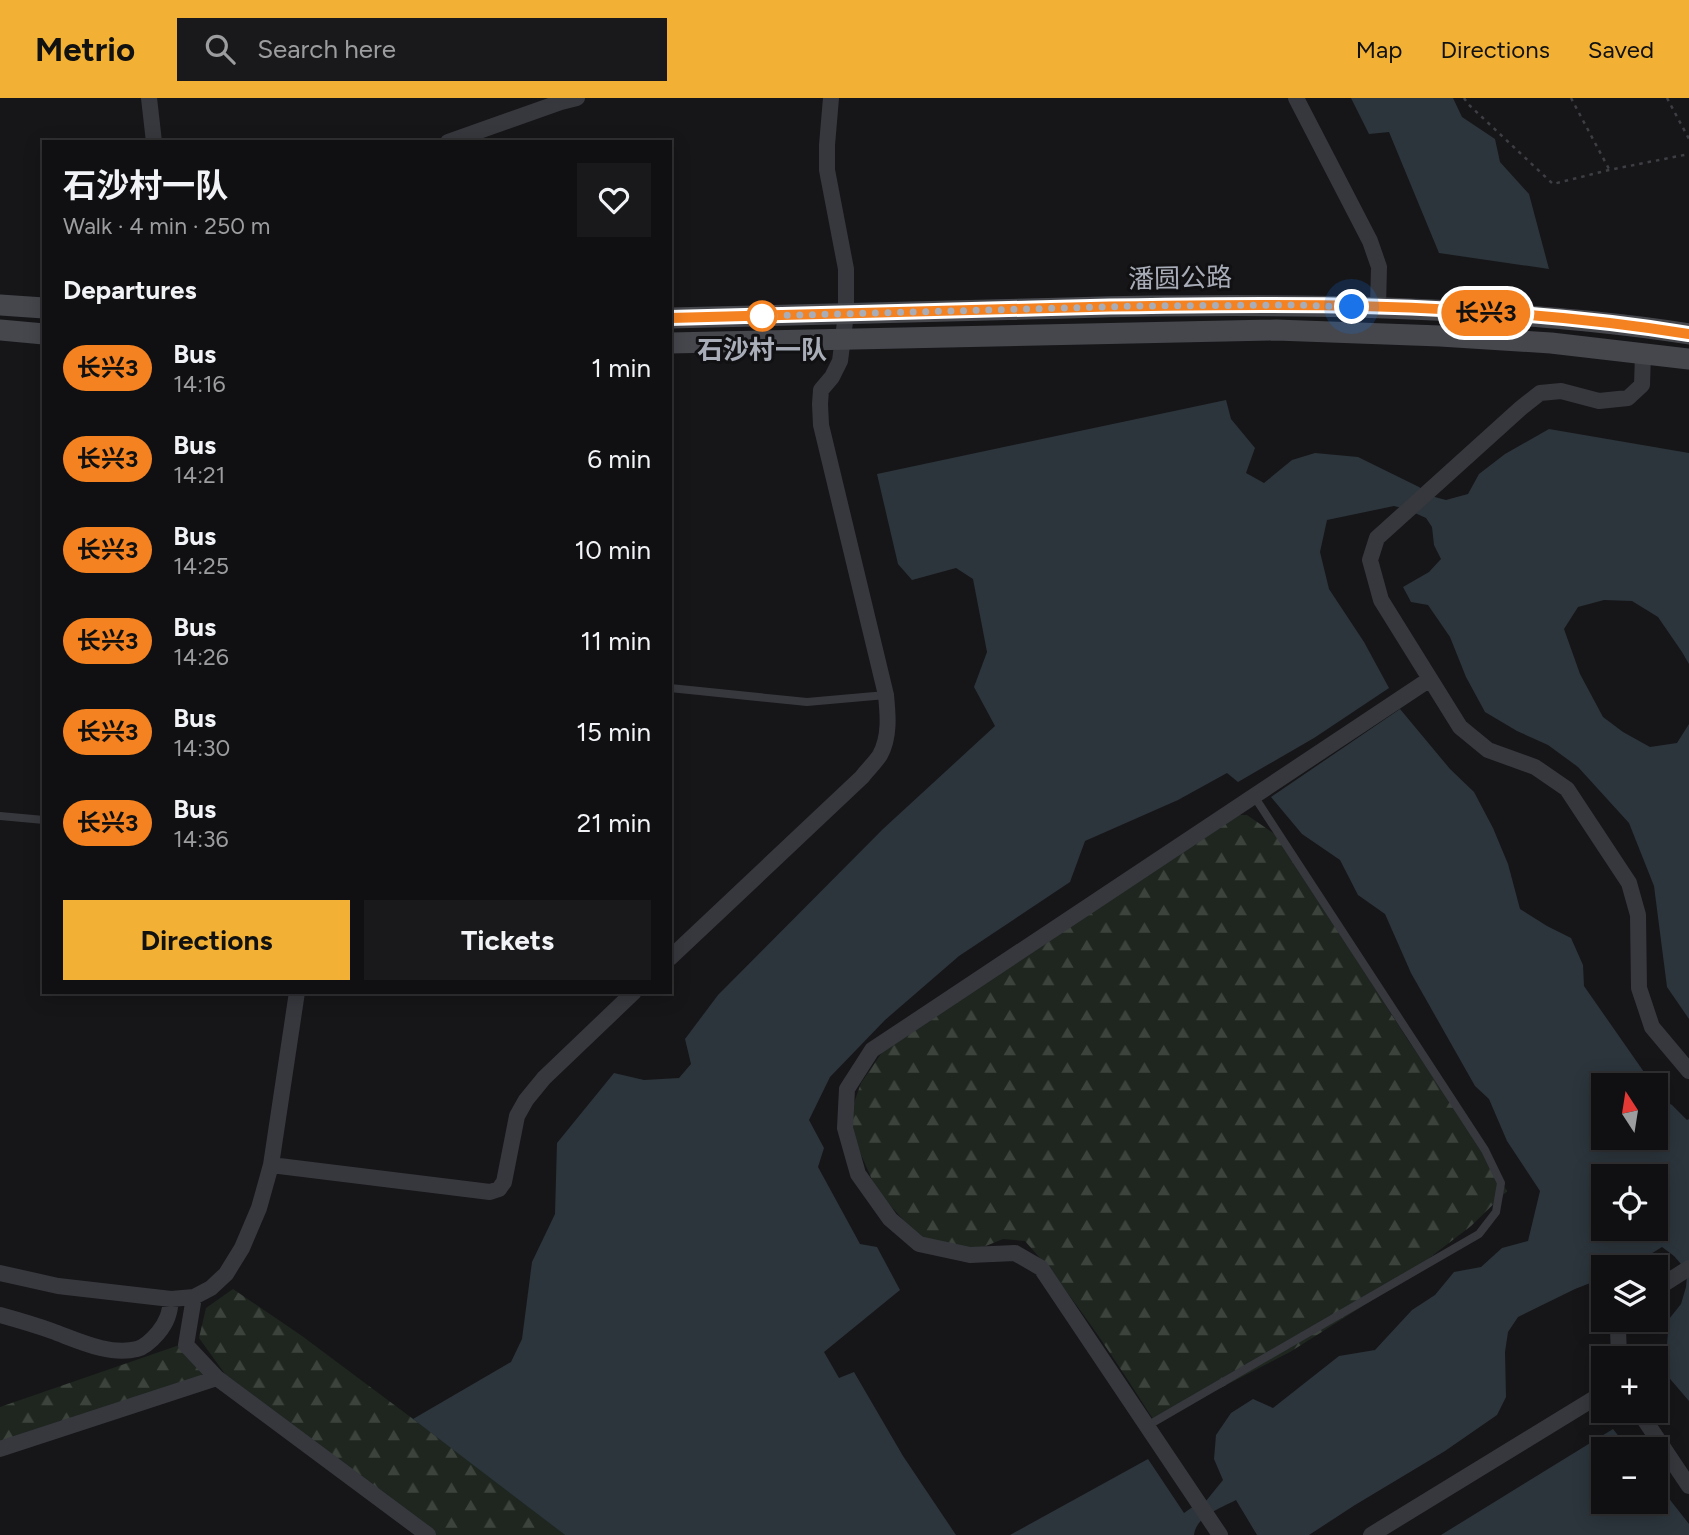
<!DOCTYPE html>
<html lang="en">
<head>
<meta charset="utf-8">
<style>
  :root { --surface:#101012; --page:#19191b; --text:#f1f3f6; --muted:#9c9d9f; --line:#303032; --accent:#f2b134 }
  body { margin:0; font-family:Figtree,"Noto Sans SC",sans-serif; background:var(--page); color:var(--text); height:100vh; display:flex; flex-direction:column; font-size:26px; white-space:nowrap }
  * { box-sizing:border-box; margin:0 }
  p { font-size:23px; color:var(--muted) }
  .icon { flex:none; width:38px; height:38px; fill:none; stroke:currentColor; stroke-width:2; stroke-linecap:round; stroke-linejoin:round }
  .map { position:relative; flex:1; overflow:hidden }
  .sheet { position:absolute; left:42px; top:42px; width:630px; height:854px; display:flex; flex-direction:column; background:var(--surface); border-radius:0px; box-shadow:0 4px 18px #0003,0 0 0 2px var(--line) }
  .sheet>* { flex:none }
  .badge { padding:0 14px; border-radius:23px; font-size:24px; line-height:46px }
  .needle { width:46px; rotate:348deg }
  .fabs { position:absolute; left:1591px; top:975px; display:grid; gap:14px }
  .fabs a { display:grid; place-items:center; width:77px; height:77px; border-radius:0px; background:var(--surface); box-shadow:0 4px 18px #0003,0 0 0 2px var(--line); font-size:35px }
  .you { position:absolute; width:35px; height:35px; margin:-18px; border:5px solid #fff; border-radius:50%; background:#1a73e8; box-shadow:0 0 0 10px #1a73e833 }
  .map>.badge { position:absolute; translate:-50% -50%; box-shadow:0 0 0 4px #fff }
  h2 { padding:0 21px; font-size:26px; line-height:63px }
  .round { display:grid; place-items:center; flex:none; width:74px; height:74px; border-radius:0px; background:var(--page) }
  .head { display:flex; align-items:center; justify-content:space-between; height:119px; padding:0 21px }
  h1 { font-size:33px; font-weight:700; line-height:52px }
  .primary-button { display:flex; gap:14px; margin-top:auto; padding:14px 21px }
  .primary-button a { flex:1; height:80px; border-radius:0px; background:var(--accent); color:#111; font-size:28px; font-weight:700; line-height:80px; text-align:center }
  .primary-button a+a { background:var(--page); color:var(--text) }
  ul { padding:0; list-style:none }
  li { display:flex; align-items:center; gap:21px; height:91px; padding:0 21px }
  li div { flex:1 }
  li b { display:block; font-size:26px }
  li em { font-style:normal }
  li .badge { min-width:77px; font-weight:700; text-align:center }
  header { display:flex; align-items:center; gap:42px; box-sizing:border-box; height:98px; padding:0 35px; background:var(--accent); color:#111 }
  header strong { font-size:33px }
  nav { display:flex; gap:38px; margin-inline-start:auto; font-size:24px }
  .search { width:490px; height:63px; background:var(--page); display:flex; align-items:center; gap:18px; box-sizing:border-box; padding:0 24px; border-radius:0px; color:var(--muted); font-size:26px }
  .map>svg:first-child { display:block }
  .forest { fill:url(#forest-firs) }
  .water { fill:#2c353c; fill-rule:evenodd }
  .lines { fill:none; stroke-linecap:round; stroke-linejoin:round }
  .path { stroke:#3d3f44; stroke-width:2.5; stroke-dasharray:3.5 5; stroke-linecap:butt }
  .service { stroke:#37383d; stroke-width:8 }
  .minor { stroke:#37383d; stroke-width:16 }
  .secondary { stroke:#45474d; stroke-width:21 }
  .line-casing { stroke:#fff; stroke-width:16 }
  .line { stroke:#f58220; stroke-width:10 }
  .walk { stroke:#a8adb8; stroke-width:7; stroke-dasharray:0 12.6 }
  .stop-dot { fill:#fff; stroke:#f58220; stroke-width:3.5 }
  .labels { text-anchor:middle; stroke-width:6; stroke-linejoin:round; paint-order:stroke }
  .street-label { font-size:26px; fill:#a8adb8; stroke:#111113 }
  .stop-label { font-size:26px; font-weight:bold; fill:#a8adb8; stroke:#111113 }
</style>
</head>
<body>
<header>
<strong>Metrio</strong>
<div class="search"><svg class="icon" aria-label="search" viewBox="0 0 24 24"><circle cx="10" cy="10" r="6"/><path d="M15 15l6 6"/></svg>Search here</div>
<nav><a>Map</a><a>Directions</a><a>Saved</a></nav>
</header>
<div class="map">
<svg width="1689" height="1437" viewBox="0 0 1689 1437">
  <defs>
    <pattern id="forest-firs" width="22" height="20" patternUnits="userSpaceOnUse" patternTransform="scale(1.75)"><rect width="22" height="20" fill="#1e261f"/><path d="M5 1l3.5 6h-7zM16 11l3.5 6h-7z" fill="#3c433d"/></pattern>
  </defs>
  <rect width="100%" height="100%" fill="#161618"/>
  <path class="forest" d="M1218 717H1247L1276 737 1408 942 1475 1040 1507 1093 1471 1128 1385 1194 1290 1254 1155 1324C1115 1262 1075 1199 1025 1143L1003 1141 966 1156 935 1153 907 1126 877 1093 847 1025 861 985 885 950Z
    M233 1191 302 1238 476 1368 565 1437H435L225 1276 199 1240 206 1210Z
    M191 1243 209 1281 0 1352V1309Z"/>
  <path class="water" d="M1351 0H1453L1462 19 1495 41 1500 64 1529 96 1549 171 1439 155 1389 34 1369 36Z
    M1226 302 1231 321 1255 350 1246 375 1264 385 1292 362 1315 355 1358 359 1419 389 1431 398 1446 402 1468 396 1479 376 1505 356 1549 331 1689 355V566L1682 554 1658 519 1632 503 1604 502 1578 509 1564 531 1580 576 1603 619 1623 634 1650 649 1677 645 1689 626V921L1667 889 1654 788 1629 725 1578 669 1548 647 1517 633 1485 614 1466 579 1450 539 1428 507 1411 504 1403 489 1429 474 1441 461 1434 447 1432 429 1426 420 1406 411 1394 408 1327 422 1320 454 1329 491 1364 544 1389 590 1314 640 1238 684 1227 675 1178 702 1085 743 1070 784 959 858 885 922 830 979 809 1022 824 1050 818 1069 860 1146 877 1149 900 1192 824 1254 839 1280 854 1274 903 1358 956 1437H565L413 1321 511 1264 522 1241 532 1164 555 1116 557 1045 614 975 644 982 679 980 691 966 685 941 718 897 883 731 995 628 974 589 987 554 973 481 956 470 912 482 898 466 877 376Z
    M1400 611 1450 671 1474 694 1493 730 1508 766 1520 811 1547 828 1571 840 1583 867 1584 888 1644 974 1646 987H1603V1040H1656V998L1672 1007 1687 1022 1689 1021V1303L1665 1275 1669 1221 1681 1206 1686 1189 1687 1178 1681 1166 1674 1158 1662 1149 1630 1169H1603V1180L1575 1191 1518 1219 1508 1234 1505 1254 1506 1299 1497 1317 1445 1353 1355 1407 1309 1437H1257L1236 1402C1221 1410 1196 1418 1194 1437H1010L1148 1361 1184 1415 1194 1408 1206 1403 1223 1382 1214 1361 1216 1337 1231 1315 1253 1301 1273 1310 1339 1258 1375 1252 1412 1212 1435 1197 1454 1174 1481 1169 1502 1150 1528 1143 1540 1093 1507 1043 1489 1001 1475 988 1411 875 1385 816 1358 797 1340 762 1302 736 1271 699ZM1603 1078H1656V1130H1603Z
    M1613 1331 1629 1351H1603V1404H1656V1384L1689 1426V1437H1441Z"/>
  <g class="lines">
    <path class="path" d="M1464 0 1468 6 1553 86 1609 72 1689 56
      M1571 0 1609 71
      M1667 0 1689 41"/>
    <path class="service" d="M670 590 807 604 886 597
      M0 718 44 722
      M1147 1328 1479 1136 1496 1114 1501 1085 1485 1052 1254 698"/>
    <path class="minor" d="M149 0 154 44
      M1296 0 1370 143 1379 169 1378 209
      M448 44 561 4 577 0
      M1643 256 1642 287 1628 300 1599 303 1561 293 1540 295 1521 310 1377 440 1370 462 1381 502 1460 629 1488 652 1535 669 1567 691 1629 785 1638 817 1639 890 1652 929 1689 973
      M670 860 862 679C867 672 875 665 880 657 890 639 888 617 886 597L821 327 820 306 821 292 832 279 840 263 846 216V171L827 72V47L831 0
      M271 1067 490 1094 499 1091 504 1084 517 1018 526 1002 544 980 634 894
      M0 1175 58 1188 171 1201 194 1199 211 1190 226 1176 242 1150 259 1110 271 1067 297 894
      M1656 1191 1689 1170
      M194 1199 186 1247 217 1280
      M0 1217C18 1222 35 1227 52 1233 77 1242 109 1258 137 1251 145 1249 152 1242 158 1235 167 1224 170 1215 171 1201
      M1619 1260 1618 1231 1625 1222
      M1638 1312 1689 1388
      M0 1351 217 1280 428 1437
      M1220 1437 1041 1170 1015 1155 970 1157 919 1146 890 1121 858 1076 845 1030 847 991 872 952 1430 581
      M1371 1437 1603 1295"/>
    <path class="secondary" d="M0 207 44 210
      M670 220C802 217 934 213 1067 210 1213 206 1359 206 1505 216 1566 221 1628 226 1689 236
      M0 232 44 236
      M670 245 1276 232 1440 238 1551 245 1689 261"/>
  </g>
  <g class="lines">
    <g class="line-casing">
      <path id="line" d="M670 220C797 216 924 214 1051 210 1262 205 1480 202 1689 236"/>
    </g>
    <use href="#line" class="line"/>
    <path class="walk" d="M762 218 1140 208 1298 207 1352 209"/>
  </g>
  <circle class="stop-dot" cx="762" cy="218" r="14"/>
  <g class="labels">
    <g class="street-label">
      <text transform="translate(1180 180) rotate(-1)" y="9">潘圆公路</text>
    </g>
    <g class="stop-label">
      <text x="762" y="261">石沙村一队</text>
    </g>
  </g>
</svg>
<div class="fabs">
<a><svg class="needle" viewBox="-14 -14 28 28"><path d="M0-13l5 13h-10z" fill="#e53935"/><path d="M0 13l5-13h-10z" fill="#9c9d9f"/></svg></a>
<a><svg class="icon" aria-label="locate" viewBox="0 0 24 24"><circle cx="12" cy="12" r="6"/><path d="M12 2v4M12 18v4M2 12h4M18 12h4"/></svg></a>
<a><svg class="icon" aria-label="layers" viewBox="0 0 24 24"><path d="M12 4l9 5-9 5-9-5zM3 14l9 5 9-5"/></svg></a>
<a>+</a>
<a>−</a>
</div>
<div class="you" style="left:1352px;top:209px"></div>
<b class="badge" style="left:1486px;top:215px;background:#f58220;color:#111">长兴3</b>
<section class="sheet">
<div class="head"><div><h1>石沙村一队</h1><p>Walk · 4 min · 250 m</p></div><a class="round"><svg class="icon" aria-label="heart" viewBox="0 0 24 24"><path d="M12 20l-8-8c-3-5 5-10 8-4 3-6 11-1 8 4z"/></svg></a></div>
<h2>Departures</h2>
<ul>
<li><span class="badge" style="background:#f58220;color:#111">长兴3</span><div><b>Bus</b><p>14:16</p></div><em>1 min</em></li>
<li><span class="badge" style="background:#f58220;color:#111">长兴3</span><div><b>Bus</b><p>14:21</p></div><em>6 min</em></li>
<li><span class="badge" style="background:#f58220;color:#111">长兴3</span><div><b>Bus</b><p>14:25</p></div><em>10 min</em></li>
<li><span class="badge" style="background:#f58220;color:#111">长兴3</span><div><b>Bus</b><p>14:26</p></div><em>11 min</em></li>
<li><span class="badge" style="background:#f58220;color:#111">长兴3</span><div><b>Bus</b><p>14:30</p></div><em>15 min</em></li>
<li><span class="badge" style="background:#f58220;color:#111">长兴3</span><div><b>Bus</b><p>14:36</p></div><em>21 min</em></li>
</ul>
<div class="primary-button"><a>Directions</a><a>Tickets</a></div>
</section>
</div>
</body>
</html>
